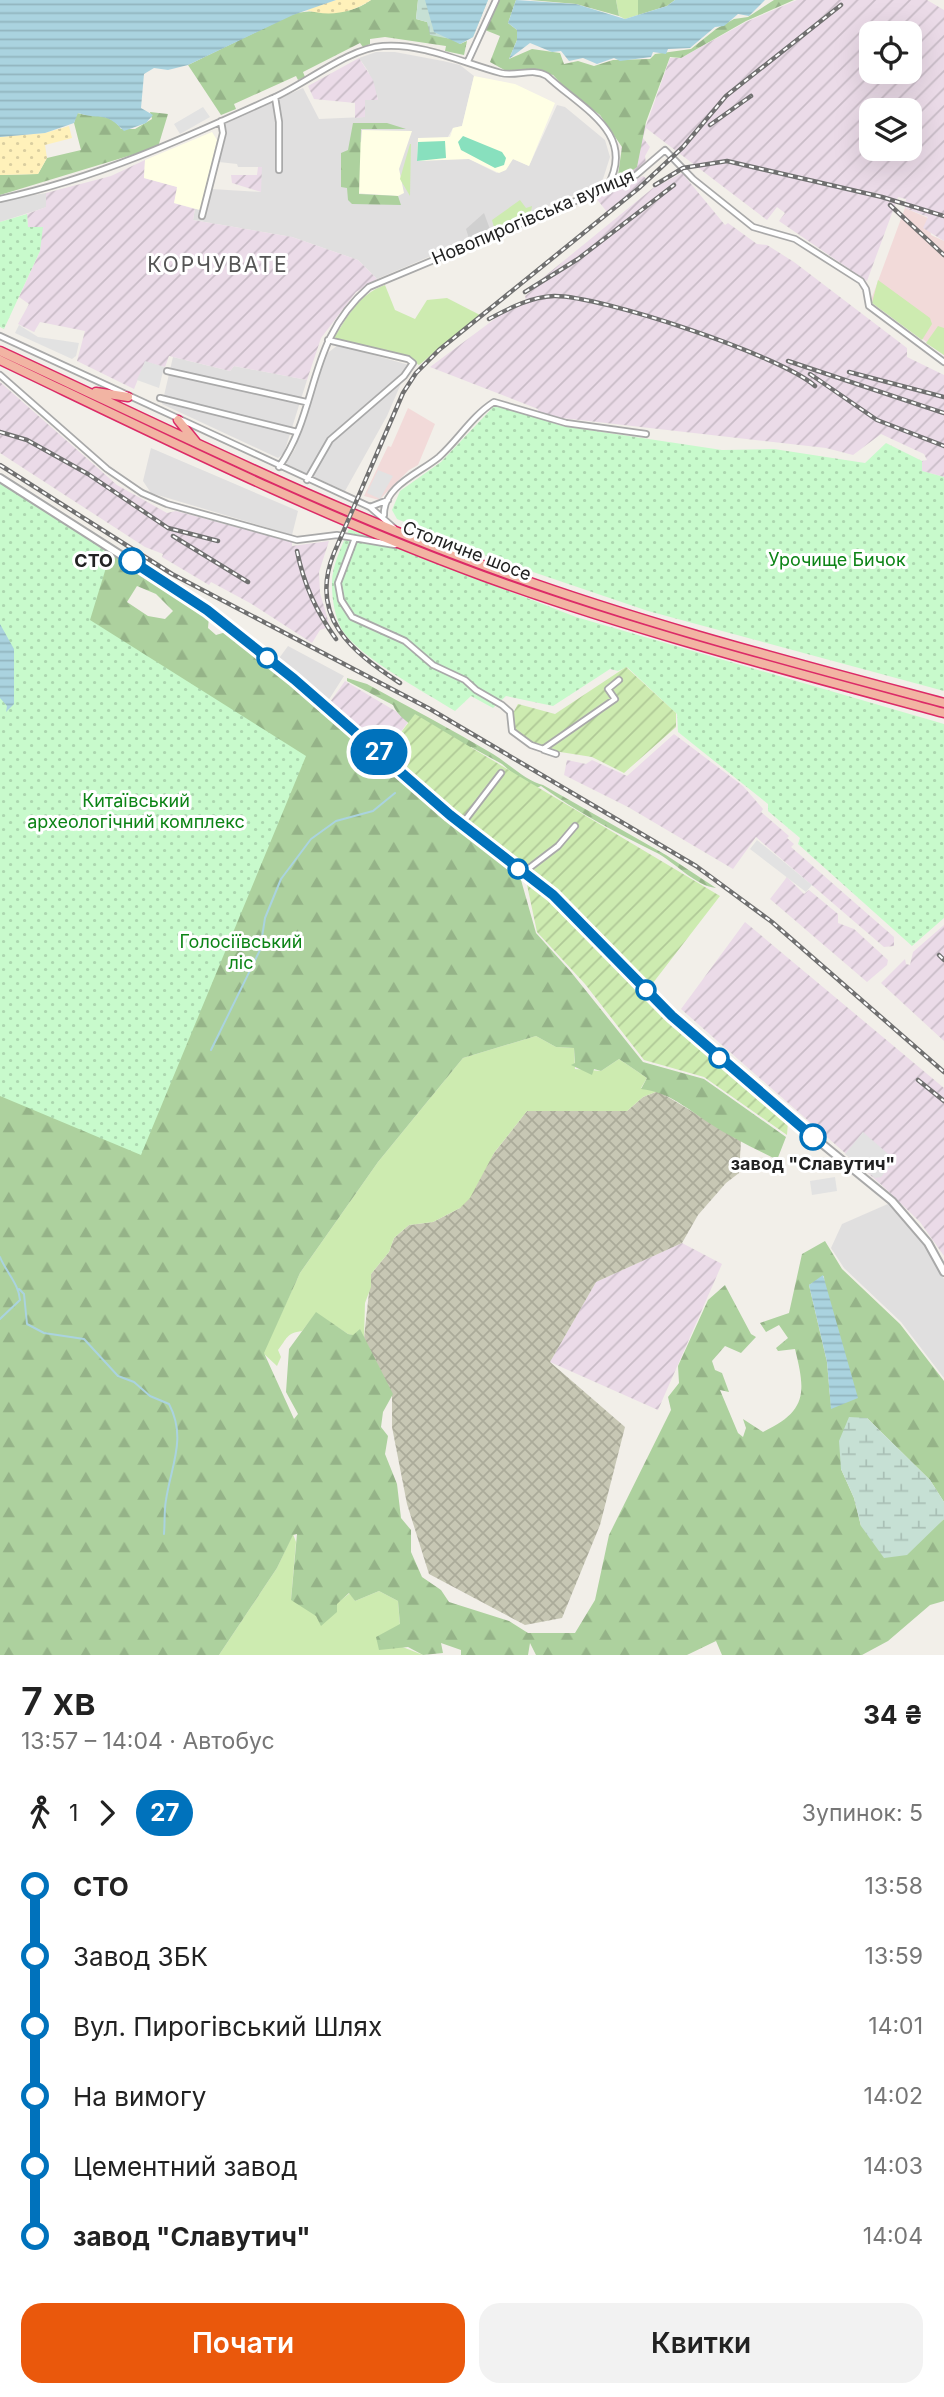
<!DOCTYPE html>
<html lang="uk">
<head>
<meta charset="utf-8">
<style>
  :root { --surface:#fff; --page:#f2f2f2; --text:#222; --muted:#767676; --accent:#ea580c }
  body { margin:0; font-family:Inter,sans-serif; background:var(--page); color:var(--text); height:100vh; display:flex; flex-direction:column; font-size:26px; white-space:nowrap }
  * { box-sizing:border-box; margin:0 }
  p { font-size:23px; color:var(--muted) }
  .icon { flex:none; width:38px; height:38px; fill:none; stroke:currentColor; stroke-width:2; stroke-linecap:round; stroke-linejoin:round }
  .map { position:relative; height:1655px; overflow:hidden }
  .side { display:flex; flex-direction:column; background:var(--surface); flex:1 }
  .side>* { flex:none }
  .badge { padding:0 14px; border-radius:23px; font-size:24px; line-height:46px }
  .fabs { position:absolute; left:859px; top:21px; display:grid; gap:14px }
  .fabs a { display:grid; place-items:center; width:63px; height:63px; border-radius:14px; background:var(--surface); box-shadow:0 7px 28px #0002; font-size:35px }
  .map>.badge { position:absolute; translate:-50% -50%; box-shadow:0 0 0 4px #fff }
  .legs { display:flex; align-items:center; gap:10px; height:77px; padding:0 21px; font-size:23px }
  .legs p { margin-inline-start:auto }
  .headline { display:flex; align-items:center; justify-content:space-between; height:119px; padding:0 21px }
  h1 { font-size:38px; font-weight:600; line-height:52px }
  .button { display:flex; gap:14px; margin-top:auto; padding:14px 21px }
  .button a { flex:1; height:80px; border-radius:21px; background:var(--accent); color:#fff; font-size:28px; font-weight:600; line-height:80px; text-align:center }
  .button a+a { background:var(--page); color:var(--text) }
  ul { padding:0 21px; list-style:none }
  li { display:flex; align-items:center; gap:24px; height:70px; font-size:26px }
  li i { display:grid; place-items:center; width:10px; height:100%; margin:0 9px; background:currentColor }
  li i::after { content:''; width:18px; height:18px; margin:-9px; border:5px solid; border-radius:50%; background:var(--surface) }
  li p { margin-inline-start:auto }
  li:first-child i { background:linear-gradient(#0000 50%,currentColor 0) }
  li:last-child i { background:linear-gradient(currentColor 50%,#0000 0) }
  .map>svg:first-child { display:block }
  .residential { fill:#e0dfdf }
  .commercial { fill:#f2dad9 }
  .industrial { fill:url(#industrial-furrows); fill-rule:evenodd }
  .education { fill:#ffffe5 }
  .religious { fill:#d0d0d0 }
  .construction { fill:url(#construction-cross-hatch) }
  .grass { fill:#cdebb0 }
  .forest { fill:url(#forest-firs); fill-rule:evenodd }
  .wetland { fill:url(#wetland-marsh) }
  .sand { fill:url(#sand-dots) }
  .park { fill:url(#park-dots) }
  .garden { fill:url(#garden-furrows) }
  .pitch { fill:#88e0be }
  .parking { fill:#e2e2e2 }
  .water { fill:url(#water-rules) }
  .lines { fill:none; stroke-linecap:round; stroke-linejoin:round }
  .stream { stroke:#aad3df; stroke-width:2 }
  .minor-casing { stroke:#a9a9a9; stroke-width:8 }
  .tertiary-casing { stroke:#a9a9a9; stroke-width:10 }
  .trunk-casing { stroke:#dc2a67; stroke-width:11 }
  .minor { stroke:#fff; stroke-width:4.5 }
  .tertiary { stroke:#fff; stroke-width:6 }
  .trunk { stroke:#f2b4a3; stroke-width:8 }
  .rail-casing { stroke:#707070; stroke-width:4.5 }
  .rail { stroke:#fff; stroke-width:2; stroke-dasharray:5; stroke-linecap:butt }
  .line-1-casing { stroke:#fff; stroke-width:16 }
  .line-1 { stroke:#0072bc; stroke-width:10 }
  .stop-1-dot { fill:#fff; stroke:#0072bc; stroke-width:3.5 }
  .labels { text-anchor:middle; stroke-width:6; stroke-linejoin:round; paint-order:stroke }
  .street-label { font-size:18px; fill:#222; stroke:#fff }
  .park-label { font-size:18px; fill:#0c8416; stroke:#fff }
  .stop-label { font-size:18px; font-weight:bold; fill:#222; stroke:#fff; text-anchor:end }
  .quarter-label { font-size:21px; letter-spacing:2px; fill:#555; stroke:#fff }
</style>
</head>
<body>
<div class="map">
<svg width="944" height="1655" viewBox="0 0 944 1655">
  <defs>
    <pattern id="industrial-furrows" width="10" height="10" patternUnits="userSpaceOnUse" patternTransform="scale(1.75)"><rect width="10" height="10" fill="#ebdbe8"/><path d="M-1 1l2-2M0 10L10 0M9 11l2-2" fill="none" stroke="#c9bcc7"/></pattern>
    <pattern id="construction-cross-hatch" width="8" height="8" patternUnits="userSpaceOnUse" patternTransform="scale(1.75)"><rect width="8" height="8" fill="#c7c7b4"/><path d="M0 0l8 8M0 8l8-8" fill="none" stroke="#abab9a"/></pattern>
    <pattern id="forest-firs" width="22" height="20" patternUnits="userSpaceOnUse" patternTransform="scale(1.75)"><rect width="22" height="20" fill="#add19e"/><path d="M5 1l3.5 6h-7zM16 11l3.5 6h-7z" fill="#95b388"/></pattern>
    <pattern id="wetland-marsh" width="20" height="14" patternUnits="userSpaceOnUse" patternTransform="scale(1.75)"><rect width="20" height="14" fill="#c6e0d4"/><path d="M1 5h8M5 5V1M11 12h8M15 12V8" fill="none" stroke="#aac0b6"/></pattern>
    <pattern id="sand-dots" width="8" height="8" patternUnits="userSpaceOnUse" patternTransform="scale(1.75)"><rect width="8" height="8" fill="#fff1ba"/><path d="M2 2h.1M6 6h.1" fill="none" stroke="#dacea0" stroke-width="1.8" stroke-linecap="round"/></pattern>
    <pattern id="park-dots" width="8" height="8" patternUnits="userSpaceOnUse" patternTransform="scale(1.75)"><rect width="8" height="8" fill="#c8facc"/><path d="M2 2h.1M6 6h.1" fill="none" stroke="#acd6af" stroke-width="1.8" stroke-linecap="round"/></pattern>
    <pattern id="garden-furrows" width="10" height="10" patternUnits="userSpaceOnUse" patternTransform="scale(1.75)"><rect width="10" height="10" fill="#cdebb0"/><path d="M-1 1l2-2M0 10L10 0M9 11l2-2" fill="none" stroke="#b0c997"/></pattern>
    <pattern id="water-rules" width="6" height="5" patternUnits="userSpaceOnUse" patternTransform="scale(1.75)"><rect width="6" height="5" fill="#aad3df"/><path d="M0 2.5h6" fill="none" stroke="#92b5bf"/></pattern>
  </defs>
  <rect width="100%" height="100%" fill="#f2efe9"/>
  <path class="residential" d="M376 52H395L443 61 460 65 474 76 462 126 453 128 436 158 469 159 497 173 513 159 529 166 557 105 565 107 605 140 610 157 603 179 593 187 377 279 358 260 292 237 193 220 195 209 205 210 212 189 261 192V167H238L237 164 219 162 227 133 225 123 303 88 319 119 364 117 365 100 378 99 368 71 359 58Z
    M46 193 47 207 0 222V201Z
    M338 345 409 365 387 416 345 491 286 464 295 449 325 355Z
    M173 357 230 371 234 366 307 380 284 453 278 458 162 404Z
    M151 448 298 511 292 535 151 493 143 481Z
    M288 646 344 676 328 701 277 661Z
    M890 1203 925 1246 944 1279V1378L901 1322 844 1268 831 1248 842 1224Z"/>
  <path class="commercial" d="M905 208 928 218 931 235 944 241V355L871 300Z
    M408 408 435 424 418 465 409 470 379 500 364 496 388 446 391 447Z"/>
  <path class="industrial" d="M797 0H927L944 10V241L923 228 928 217 905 208 906 199 898 197 867 281 779 221 785 213 777 207 767 220 646 128 643 138 650 147 645 156 646 164 632 177 621 178 622 136 560 73 580 79 646 126 670 58H681L746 22ZM872 33H910V72H872ZM872 110H910V149H872Z
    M359 58 373 80 378 100H365V117L355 118V103L314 99 308 86Z
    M145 160 144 178 178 187 174 203 195 209 193 220 292 237 358 260 377 279 356 292 321 338 307 380 234 366 230 371 169 356 165 367 145 362 134 389 77 361 85 331 40 322 34 332 18 324 29 304 19 297 40 251 28 227 27 214 46 207V193L111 176Z
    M258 167H262L261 192 232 183 231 175H257Z
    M682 173 725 225 728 223 757 244 767 245 794 262 907 348V357L944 375V477L922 471V461L927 460 924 454 881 434 853 455 826 448 562 418 538 412V409L430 367 500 315 527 303 525 296 540 284 539 281 653 188Z
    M643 176 648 180 607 212 596 198Z
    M0 382 117 485 167 513 176 511 292 542V546L329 541 319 572 320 593 330 627 320 630 312 643 250 603 211 582 209 585 162 557 163 554 145 547 0 453Z
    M345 681 407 718 408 722 386 752 369 737 367 730 362 731 330 702Z
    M674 734 743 786 763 809 761 812 789 836 787 838 794 844 791 847 894 937V946L884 947 756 837 733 869 628 807 564 775 567 760 586 764 592 760 627 776Z
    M787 877 804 894 809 890 838 914V923L854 929 888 960 887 965 867 982 770 899Z
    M745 922 944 1088V1256L920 1222 886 1189 681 1009Z
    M944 925V1041L881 983 905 959 906 964 910 965 913 952Z
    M682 1243 722 1264 658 1410 550 1362 596 1282Z"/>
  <path class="education" d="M474 76 515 84 555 103 529 166 513 159 506 170 499 173 469 159 417 161 418 138 450 137 453 128 462 126Z
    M362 130 412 131 399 169 404 193 398 196 352 193 353 145 361 142Z
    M212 132 217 140 200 210 174 203 177 187 144 178 145 160Z"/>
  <path class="religious" d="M484 213 491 232 470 242 466 229Z"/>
  <path class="construction" d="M658 1091 741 1141 739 1173 726 1183 698 1215 682 1243 596 1282 550 1362 625 1427 600 1525 562 1618 525 1625 429 1574 407 1504 392 1427V1394L364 1338 371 1274 389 1252 394 1238 409 1225 433 1222 460 1208 494 1153 527 1111H627L643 1097Z"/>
  <path class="grass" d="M616 0H638V15L625 19 619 16Z
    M410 144H411L410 196 400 179Z
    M520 200 526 208 532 206 530 217 495 231 492 220Z
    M878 280 930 318 932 324 922 340 872 303Z
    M385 285 395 310 415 319 427 300 447 298 480 315 419 365 411 360 333 340C346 318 360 293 385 285Z
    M938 326 944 328V355L926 343Z
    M536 1036 556 1047 574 1048 575 1069 601 1071 619 1059 647 1078 641 1088 658 1091 643 1097 627 1111H527L494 1153 470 1198 460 1208 433 1222 409 1225 394 1238 389 1252 371 1274V1287L365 1303 364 1338 348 1334 316 1313 302 1331C286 1333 287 1339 278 1350L281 1357 277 1366 263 1353 300 1273 378 1162 463 1058Z
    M293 1534 296 1542 291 1600 336 1604 350 1593 355 1601 379 1591 398 1601 400 1625 377 1637 423 1655H219L277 1568Z"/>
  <path class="forest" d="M371 0H418L416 19 427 22 460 44 467 41 464 55 445 51 446 46 385 37 370 39V44L363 47 360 43 303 72 305 77 298 80 296 76 234 104 236 109 221 115 188 65 293 14C322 6 341 21 371 0Z
    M498 0H516L508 23 517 30V40L509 59 532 49 560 53 564 64 578 61 594 66 613 60 650 59 655 54 691 49 716 29 734 19 748 17 774 0H794L746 21 681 58 670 57 646 122 637 167 617 182 622 147 600 115 572 95 553 75 525 69 508 72 490 62 500 36 485 30Z
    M530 0H616L619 16 576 4Z
    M638 0H675L667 6 638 15Z
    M150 112 168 114 158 147 0 195V175L38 174 47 158 81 150 74 123 77 113C94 118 111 112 121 129H135L152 119Z
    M353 123H387L406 129H361L359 194 398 196 401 205 352 204 348 200 347 188 341 187V153L348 150Z
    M0 482 197 604 209 617 208 628 216 635 226 632 291 680 521 880 536 933 571 972 643 1062 704 1079 786 1137 777 1160C754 1148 730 1137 709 1123 686 1108 669 1092 641 1089L647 1078 619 1059 601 1071 594 1069 592 1075 571 1065 575 1063 574 1048 556 1047 536 1036 463 1058 378 1162 300 1273 264 1353 294 1419 298 1414 286 1392 289 1349 316 1312 348 1334 353 1335 360 1329 393 1394 383 1412 381 1427 388 1436 385 1454 397 1484 401 1518 411 1530V1552L422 1577 441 1590 449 1602 509 1621 528 1633H575L595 1600 609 1535 671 1410 668 1397 679 1383 678 1366 708 1300 725 1285 751 1334 756 1337 741 1353 725 1346 712 1361 715 1370 722 1373 729 1392 720 1390 738 1433 743 1437 746 1428 743 1419 763 1432C807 1411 806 1393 795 1349L778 1351 776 1348 788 1338 779 1325 766 1332 760 1323 789 1313 802 1254 825 1241 842 1269 900 1324 944 1381V1502L930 1480 867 1418 841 1469 854 1498 861 1526 929 1532 944 1519V1601L930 1605 888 1641 862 1655H722L716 1641 687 1655H536L530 1643 528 1655H461V1650L441 1643 443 1653 423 1655 408 1647 379 1650 376 1637 400 1624 398 1601 379 1591 355 1601 349 1593 337 1604V1612L321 1626 316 1616 291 1600 297 1534 293 1535 277 1568 219 1655H0ZM137 586 156 594 173 611 165 619 148 616 127 602ZM824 1276 831 1408 827 1362 809 1285Z
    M347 678 367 684C409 707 451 729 493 754 508 763 527 782 543 785L666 855 716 888C695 886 674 861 655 852 615 832 577 812 541 786L532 790 502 764 471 747 463 758C445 746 400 724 393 705L347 681Z"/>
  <path class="wetland" d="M418 0H488L473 37 460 44 455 40 430 35 427 22 416 19Z
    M849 1417 867 1418 930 1480 944 1502V1519L907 1555 884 1558 861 1526 854 1498 841 1469 839 1441Z"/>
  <path class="sand" d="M336 0H371C352 13 329 17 306 10Z
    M69 126 72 138 45 145 47 158 38 174 0 175V137L45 133Z"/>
  <path class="park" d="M27 214 28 227H43L40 251 4 329 0 327V222Z
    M496 404 562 426 722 450 774 449 865 463 886 443 922 461V471L944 477V691L648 611 489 557 397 519 392 510 400 491 441 462Z
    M0 480 112 548 90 620 306 756 141 1155 0 1096Z
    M349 529 576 617 944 724V918L912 946 798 844 800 838 768 811V804L678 732 677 714 627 667 618 671 610 669 553 706 506 696 493 708 471 696 455 711C427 693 356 656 341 628 335 617 332 599 332 586 331 566 342 547 349 529Z"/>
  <path class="garden" d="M626 667 676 713V727L624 773 592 757 535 748 512 729V715L518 704 555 714Z
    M415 714 720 896 646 992 788 1122 787 1135 704 1077 644 1060 585 984 537 932 523 866 386 752Z"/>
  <path class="pitch" d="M463 136 502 152 506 158 504 165 495 168 461 150 458 142Z
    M445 141 446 158 417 161 418 142Z"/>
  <path class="parking" d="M203 107 210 117 180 134 174 124Z
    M19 325 38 337 79 343 76 356 72 359 15 333Z
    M145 361 164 367 159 388 137 380Z
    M378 470 393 476 380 499 367 493Z
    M757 840 812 885 806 892 750 849Z
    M863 1132 895 1160 881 1177 875 1178 845 1154Z
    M835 1177 837 1191 812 1195 810 1181Z"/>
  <path class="water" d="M0 0H336L293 15 188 65 168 70 154 68 144 74 141 108 153 115 146 123 124 131C104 110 103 121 78 113L74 123 45 133 0 137Z
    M425 0H488L473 37 460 44 434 32Z
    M516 0 576 4 625 19 667 6 675 0H765L749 16 738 14 724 26 715 27 690 48 668 49 666 54 653 52 651 57 620 61 614 58 597 64 583 58 569 61 561 51 552 52 530 43 509 59 517 40V30L508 23Z
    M0 624 14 649V704L6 712 7 706 0 698Z
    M823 1275 858 1398 831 1409 827 1362 809 1285Z"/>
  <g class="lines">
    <path class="stream" d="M211 1050 260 950 265 918 281 879 311 839 336 821 373 811 395 793
      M0 1257C6 1272 19 1284 20 1300L0 1319
      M19 1289 24 1294 27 1324 44 1333 84 1339 118 1376 134 1382 150 1396 169 1404C187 1438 171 1466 166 1500 164 1511 165 1523 164 1534"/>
    <g class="minor-casing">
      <path id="minor" d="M468 61 496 0
        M275 97 279 122V170
        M0 199C98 178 183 139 273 98 305 84 349 48 383 46 423 43 463 63 501 73 516 77 533 67 547 76 581 108 638 133 607 187
        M202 216 223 133 221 121
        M0 336 370 507 394 528
        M167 371 306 402
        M0 375 107 469 142 493 167 504 297 540 337 535 395 545
        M160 398 297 432
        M279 467C320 408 306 342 369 287L621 182 636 175 665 150 693 179 753 227 795 239 861 281 866 289 869 306 944 362
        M307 480 330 440 404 376 413 363 408 359 328 340
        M370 507 388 500
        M384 515C383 486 420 473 439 457 458 440 472 416 494 402L566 423 646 434
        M355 538 338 583 341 600 352 617 405 641 433 665 465 680 476 690 502 705 510 712 512 731 531 745 543 749 615 699 608 689 619 680
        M544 750 556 754
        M462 824 501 773
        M524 872 558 846 575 826"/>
    </g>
    <g class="tertiary-casing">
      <path id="tertiary" d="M0 478 207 610 294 679 450 815 553 895 672 1016 744 1080 892 1201 928 1243 944 1272"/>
    </g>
    <g class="trunk-casing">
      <path id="trunk" d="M0 351C162 426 321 506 488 567 637 622 791 662 944 703
        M0 360C159 436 317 515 483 576 634 631 789 671 944 713
        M96 392 128 397
        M178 420 196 442"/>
    </g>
    <use href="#minor" class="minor"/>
    <use href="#tertiary" class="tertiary"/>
    <use href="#trunk" class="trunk"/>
    <g class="rail-casing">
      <path id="rail" d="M710 125 751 96
        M655 185 683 168 727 161 882 197 944 216
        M890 205 944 255
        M525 292 578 259 674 185
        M489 319C510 308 530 297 554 296 599 295 782 356 815 386
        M788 361 944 413
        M849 372 944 397
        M810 374 877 420 944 446
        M0 432 27 440 88 474 168 528 218 541
        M0 465 172 574 430 709 696 866 772 922 944 1072
        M173 536 248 582
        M297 551C304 585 316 611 336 639
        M400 683C352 652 308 617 334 553L403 393 416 373 439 350 639 188 683 147 726 96 841 5
        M939 955 944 960
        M918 1080 944 1101"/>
    </g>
    <use href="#rail" class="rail"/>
  </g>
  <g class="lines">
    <g class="line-1-casing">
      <path id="line-1" d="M132 561 207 610 294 679 450 815 553 895 672 1016 813 1137"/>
    </g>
    <use href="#line-1" class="line-1"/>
  </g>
  <g class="stop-1-dot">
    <circle cx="132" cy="561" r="12"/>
    <circle cx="267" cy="658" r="9"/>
    <circle cx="518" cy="869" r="9"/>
    <circle cx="646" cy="990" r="9"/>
    <circle cx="719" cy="1058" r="9"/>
    <circle cx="813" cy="1137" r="12"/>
  </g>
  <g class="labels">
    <g class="street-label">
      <text transform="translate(533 217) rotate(-23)" y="6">Новопирогівська вулиця</text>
      <text transform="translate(467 551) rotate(21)" y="6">Столичне шосе</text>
    </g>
    <g class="park-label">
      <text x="837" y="566">Урочище Бичок</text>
      <text x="136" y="807">Китаївський<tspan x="136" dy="21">археологічний комплекс</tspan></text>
      <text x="241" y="948">Голосіївський<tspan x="241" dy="21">ліс</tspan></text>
    </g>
    <g class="stop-label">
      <text x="113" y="567">СТО</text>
      <text x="813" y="1170" text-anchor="middle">завод "Славутич"</text>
    </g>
    <g class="quarter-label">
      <text x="218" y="272">КОРЧУВАТЕ</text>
    </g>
  </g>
</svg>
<div class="fabs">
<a><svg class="icon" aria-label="locate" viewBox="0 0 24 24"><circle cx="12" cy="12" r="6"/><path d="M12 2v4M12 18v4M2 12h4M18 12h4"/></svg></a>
<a><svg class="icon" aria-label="layers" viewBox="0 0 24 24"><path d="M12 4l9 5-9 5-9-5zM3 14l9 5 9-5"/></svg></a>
</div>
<b class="badge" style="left:379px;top:752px;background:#0072bc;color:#fff">27</b>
</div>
<section class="side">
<div class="headline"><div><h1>7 хв</h1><p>13:57 – 14:04 · Автобус</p></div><b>34 ₴</b></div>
<div class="legs"><svg class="icon" aria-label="walk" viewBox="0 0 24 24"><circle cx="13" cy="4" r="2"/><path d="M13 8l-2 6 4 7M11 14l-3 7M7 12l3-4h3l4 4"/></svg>1<svg class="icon" aria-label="forward" viewBox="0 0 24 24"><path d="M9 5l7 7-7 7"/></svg><b class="badge" style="background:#0072bc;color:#fff">27</b><p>Зупинок: 5</p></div>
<ul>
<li><i style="color:#0072bc"></i><b>СТО</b><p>13:58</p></li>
<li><i style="color:#0072bc"></i><span>Завод ЗБК</span><p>13:59</p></li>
<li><i style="color:#0072bc"></i><span>Вул. Пирогівський Шлях</span><p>14:01</p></li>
<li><i style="color:#0072bc"></i><span>На вимогу</span><p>14:02</p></li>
<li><i style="color:#0072bc"></i><span>Цементний завод</span><p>14:03</p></li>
<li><i style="color:#0072bc"></i><b>завод &quot;Славутич&quot;</b><p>14:04</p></li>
</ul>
<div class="button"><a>Почати</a><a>Квитки</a></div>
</section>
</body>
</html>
